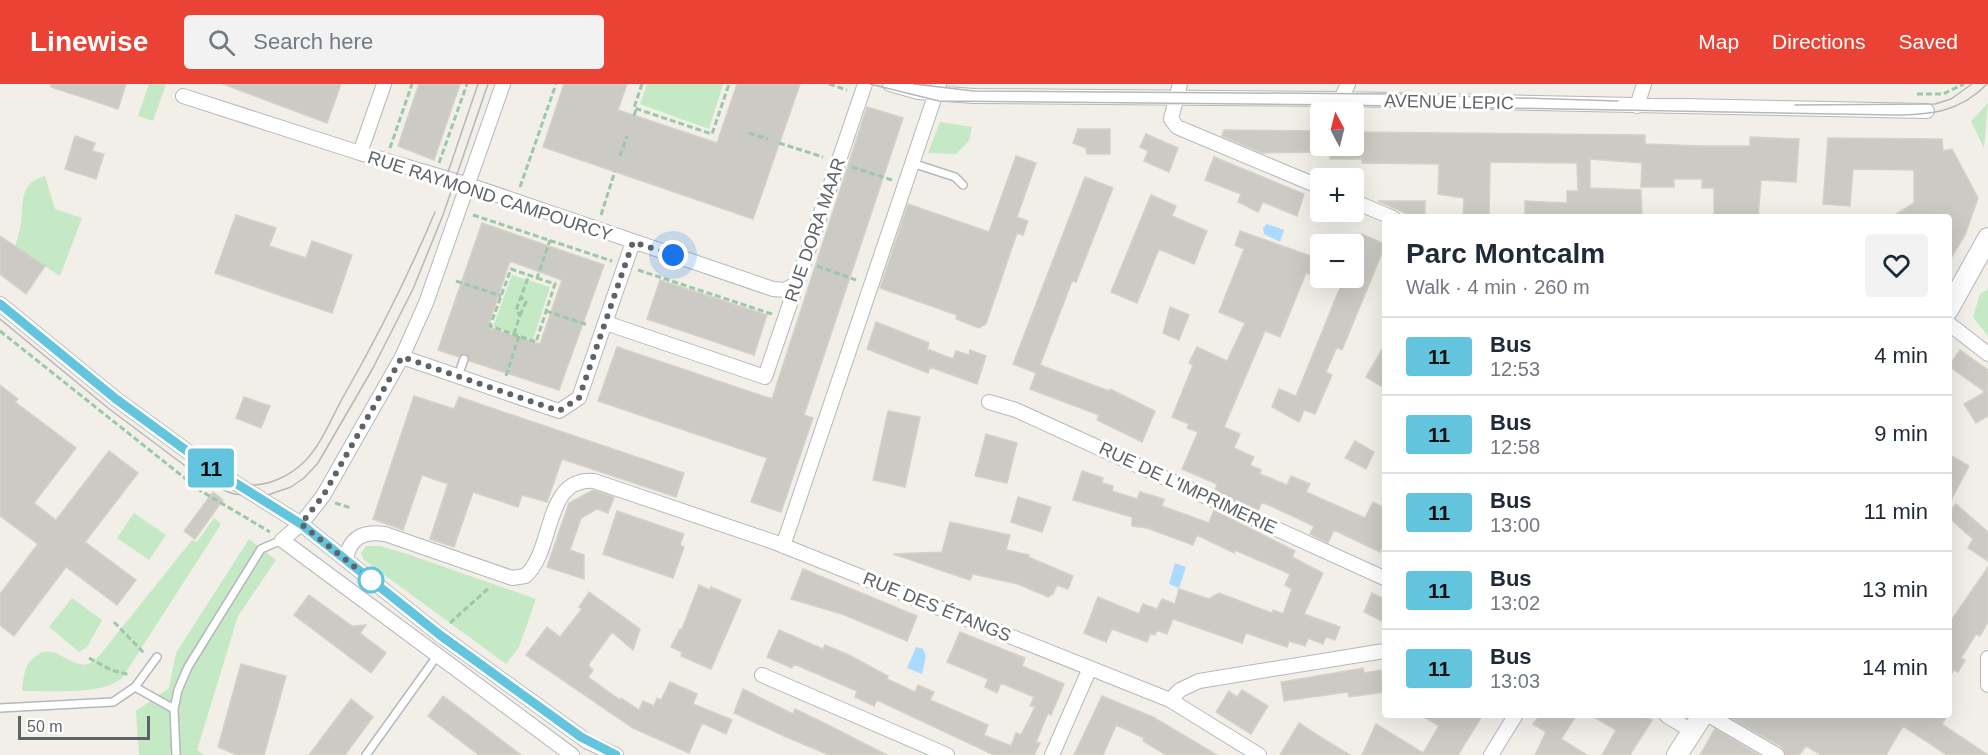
<!DOCTYPE html>
<html lang="en">
<head>
<meta charset="utf-8">
<style>
  :root { --surface:#fff; --page:#f2f2f3; --text:#1f2937; --muted:#747a83; --line:#e0e1e3; --accent:#ea4335 }
  body { margin:0; font-family:Arial,sans-serif; background:var(--page); color:var(--text); height:100vh; display:flex; flex-direction:column; font-size:22px; white-space:nowrap }
  * { box-sizing:border-box; margin:0 }
  p { font-size:20px; color:var(--muted) }
  .icon { flex:none; width:33px; height:33px; fill:none; stroke:currentColor; stroke-width:2; stroke-linecap:round; stroke-linejoin:round }
  .map { position:relative; flex:1; overflow:hidden }
  .details { position:absolute; left:1382px; top:130px; width:570px; height:504px; display:flex; flex-direction:column; background:var(--surface); border-radius:6px; box-shadow:0 6px 24px #0002 }
  .details>* { flex:none }
  .badge { padding:0 12px; border-radius:4px; font-size:21px; line-height:39px }
  .needle { width:39px; rotate:353deg }
  .tools { position:absolute; left:1310px; top:18px; display:grid; gap:12px }
  .tools a { display:grid; place-items:center; width:54px; height:54px; border-radius:6px; background:var(--surface); box-shadow:0 6px 24px #0002; font-size:30px }
  .scale { position:absolute; left:18px; bottom:15px; width:132px; box-sizing:border-box; padding-left:6px; border:3px solid #5f6368; border-top:0; font-size:16px; line-height:21px; white-space:nowrap; color:#5f6368; -webkit-text-stroke:4px #fff; paint-order:stroke }
  .you { position:absolute; width:30px; height:30px; margin:-15px; border:4px solid #fff; border-radius:50%; background:#1a73e8; box-shadow:0 0 0 9px #1a73e833 }
  .map>.badge { position:absolute; translate:-50% -50%; box-shadow:0 0 0 3px #fff }
  .round { display:grid; place-items:center; flex:none; width:63px; height:63px; border-radius:6px; background:var(--page) }
  .overview { display:flex; align-items:center; justify-content:space-between; height:102px; padding:0 24px }
  h1 { font-size:28px; font-weight:800; line-height:45px }
  ul { padding:0; list-style:none }
  li { display:flex; align-items:center; gap:18px; height:78px; padding:0 24px; border-top:2px solid var(--line) }
  li div { flex:1 }
  li b { display:block; font-size:22px }
  li em { font-style:normal }
  li .badge { min-width:66px; font-weight:700; text-align:center }
  header { display:flex; align-items:center; gap:36px; box-sizing:border-box; height:84px; padding:0 30px; background:var(--accent); color:#fff }
  header strong { font-size:28px }
  nav { display:flex; gap:33px; margin-inline-start:auto; font-size:21px }
  .search { width:420px; height:54px; background:var(--page); display:flex; align-items:center; gap:15px; box-sizing:border-box; padding:0 21px; border-radius:6px; color:var(--muted); font-size:22px }
  .map>svg:first-child { display:block }
  .green { fill:#c5e8c5 }
  .water { fill:#aadaff }
  .building { fill:#cccac5; stroke:#d6d1c6; stroke-width:1.5; fill-rule:evenodd }
  .lines { fill:none; stroke-linecap:round; stroke-linejoin:round }
  .lane-casing { stroke:#b5b8bc; stroke-width:10 }
  .street-casing { stroke:#b5b8bc; stroke-width:16 }
  .secondary-casing { stroke:#b6babf; stroke-width:22 }
  .path { stroke:#9cc7a9; stroke-width:3; stroke-dasharray:6 3; stroke-linecap:butt }
  .lane { stroke:#fff; stroke-width:7 }
  .street { stroke:#fff; stroke-width:14 }
  .secondary { stroke:#fff; stroke-width:20 }
  .tram { stroke:#b6b7b8; stroke-width:1.5 }
  .line-casing { stroke:#fff; stroke-width:14 }
  .line { stroke:#62c4dd; stroke-width:9 }
  .walk { stroke:#5f6368; stroke-width:6; stroke-dasharray:0 10.8 }
  .stop-dot { fill:#fff; stroke:#62c4dd; stroke-width:3 }
  .labels { text-anchor:middle; stroke-width:6; stroke-linejoin:round; paint-order:stroke }
  .street-label { font-size:18px; fill:#5f6368; stroke:#fff }
</style>
</head>
<body>
<header>
<strong>Linewise</strong>
<div class="search"><svg class="icon" aria-label="search" viewBox="0 0 24 24"><circle cx="10" cy="10" r="6"/><path d="M15 15l6 6"/></svg>Search here</div>
<nav><a>Map</a><a>Directions</a><a>Saved</a></nav>
</header>
<div class="map">
<svg width="1988" height="671" viewBox="0 0 1988 671">
  <rect width="100%" height="100%" fill="#f1efe8"/>
  <path class="green" d="M149 0H166L153 37 138 32Z
    M647 0H723L709 45 640 20Z
    M1988 19 1984 64 1971 37Z
    M940 38 972 43 969 57 956 70 928 69Z
    M45 92 55 125 82 134 60 192 15 163C17 155 20 147 21 139 24 117 19 99 45 92Z
    M512 191 550 203 533 256 493 243Z
    M1988 205V252L1973 233 1980 210Z
    M134 429 166 451 149 476 117 454Z
    M214 434 221 440 122 594C101 612 50 606 22 607 24 591 24 579 39 570 56 560 71 585 88 580 93 579 96 574 100 571L192 456 197 458Z
    M249 455 276 476 238 532 197 666 204 671H139L136 627 169 604 176 569Z
    M366 462H380L407 470 536 515 519 563 506 580 364 476 361 469Z
    M72 514 102 536 87 563 79 568 49 543Z"/>
  <path class="water" d="M1267 140 1284 146 1280 158 1264 150 1263 144Z
    M1175 479 1186 483 1179 504 1169 500Z
    M916 563 923 565 926 572 922 590 907 584Z"/>
  <path class="building" d="M51 0H126L118 25 51 3Z
    M223 0H341L327 39Z
    M419 0H460L434 76 398 62Z
    M564 0H627L618 26 717 59 737 0H800L753 135 543 63Z
    M867 23 903 34 804 331 813 334 781 428 751 418 767 374 598 317 617 263 772 315Z
    M1078 45H1110V70H1087L1086 64 1073 59Z
    M1224 46 1320 47V68L1262 69 1222 52Z
    M1353 48 1645 51V60L1703 62H1750V53L1799 55 1796 98 1761 96 1758 134H1714V104H1702V95H1674V103H1641L1642 79 1590 75V104L1641 106 1642 134H1525V117L1567 119V107H1578L1577 79 1490 78 1489 134H1463L1464 114 1438 110 1439 80 1362 79V75H1330V62H1353Z
    M1146 50 1178 64 1169 88 1144 77 1148 67 1140 63Z
    M75 52 95 59 92 67 104 70 96 95 65 85Z
    M1828 54 1942 55 1943 67 1952 65 1978 114 1965 151 1948 179V134H1890L1914 119V86L1853 85 1850 122 1823 120Z
    M1016 72 1036 79 1017 133 1028 137 1023 151 1017 149 986 240 979 244 956 235 957 231 880 204 908 120 989 148Z
    M1214 73 1304 110 1297 132 1263 118 1258 128 1238 118 1241 110 1205 96Z
    M1085 93 1113 104 1076 198 1072 197 1040 281 1109 307 1110 305 1155 327 1142 358 1097 336 1099 331 1030 305 1036 289 1013 280Z
    M1151 111 1176 122 1172 132 1207 147 1194 180 1159 165 1137 219 1111 208Z
    M1378 117H1425V134H1416Z
    M236 131 276 144 269 162 306 174 312 157 352 171 332 229 215 189Z
    M482 139 604 181 559 306 469 277 465 270 459 273 438 266ZM510 177 562 196 540 260 488 243Z
    M1240 147 1319 175 1312 191 1306 189 1280 253 1265 247 1224 343 1240 350 1234 364 1254 373 1250 381 1261 386 1260 390 1287 401 1291 392 1310 400 1306 408 1365 434 1373 418 1384 424V460L1380 468 1334 446 1328 459 1310 450 1314 442 1262 418 1258 427 1215 407 1217 400 1182 385 1198 348 1187 344 1189 340 1172 333 1193 281 1189 279 1197 263 1227 277 1245 239 1219 228 1244 165 1235 161Z
    M1362 150 1384 160V164L1342 266 1337 263 1326 288 1332 291 1315 330 1304 326 1299 338 1272 323 1279 305 1296 312 1344 194H1353V172Z
    M0 152 45 182 26 210 0 190Z
    M660 196 767 231 754 271 647 235Z
    M1170 223 1189 231 1179 256 1163 249Z
    M876 238 929 259 927 265 953 275 956 267 969 271 970 266 986 272 977 300 930 283 928 289 867 265Z
    M1384 262V304L1366 293Z
    M1960 266 1988 286V332L1976 339 1964 320 1985 308 1949 282Z
    M0 301 18 315 15 318 76 364 34 419 56 436 109 367 138 389 85 458 136 496 117 521 66 483 14 552 0 541V510L38 460 0 432Z
    M414 312 454 325 459 313 684 389 676 413 562 375 547 418 522 411 518 423 473 408 454 463 430 455 448 400 422 391 403 446 373 435Z
    M244 313 270 322 261 344 236 334Z
    M888 327 920 333 905 403 873 396Z
    M986 350 1017 359 1007 399 975 392Z
    M1355 357 1374 368 1366 385 1345 374Z
    M1948 370 1969 382 1948 422Z
    M1082 387 1103 394 1102 399 1113 402 1112 407 1137 415 1140 408 1164 415 1162 422 1209 439 1214 426 1295 467 1292 473 1323 489 1304 530 1340 543 1335 556 1326 553 1323 560 1308 554 1305 562 1289 557 1287 563 1246 549 1242 559 1173 535 1167 550 1157 546 1155 551 1150 550 1147 558 1112 545 1106 558 1084 549 1098 513 1139 530 1143 520 1157 525 1162 515 1175 520 1179 505 1209 515 1219 509 1272 529 1273 526 1283 530 1292 505 1285 501 1290 490 1235 466 1234 469 1197 451 1193 461 1147 444 1132 442V433L1073 416Z
    M593 406 614 413 608 429 597 425 581 434 570 466 584 471V495L547 483 569 419Z
    M213 408 223 416 195 455 184 447Z
    M1018 413 1051 423 1042 448 1011 438Z
    M1956 420 1988 448V477L1968 464 1973 455 1948 433V428Z
    M617 427 684 450 680 461 684 463 673 494 603 470Z
    M950 438 1010 451 1006 466 1029 471 1028 473 1073 492 1068 505 1057 501 1053 510 1048 513 1018 500 973 490 970 496 893 470 942 468Z
    M1988 483V538L1980 552 1976 550 1961 574 1965 576 1958 588 1954 586 1948 595V541Z
    M803 485 917 532 907 557 842 530 791 515Z
    M699 501 710 506 711 503 741 516 711 585 681 572 682 568 671 563 680 545H682Z
    M589 508 640 545 633 566 612 548 588 581 593 586 588 593 620 616 621 614 639 626 643 617 654 622 657 614 661 616 670 598 697 610 693 620 732 636 726 650 702 639 689 669 633 644 526 571 547 543 560 553 582 525 579 523Z
    M1372 509 1384 515V538L1364 528Z
    M309 511 352 542 366 541 360 549 386 569 371 589 294 531Z
    M779 546 823 565 825 561 849 571 888 592 887 595 915 608 918 601 934 608 930 616 988 641 984 651 1011 662 1016 649 1021 651 1035 623 1030 622 1034 613 1001 599 997 609 985 603 988 595 947 578 960 548 1025 574 1022 582 1064 600 1051 631 1048 629 1036 658 1040 659 1034 671H994L877 616 874 622 855 613 857 607 794 580 792 584 767 573Z
    M241 580 286 592 264 671H237L218 663Z
    M1363 584 1364 589 1381 586 1384 608 1349 613 1348 608 1284 617 1281 598Z
    M743 605 793 630 795 625 820 637 887 671H829L784 652 734 629Z
    M1242 606 1268 622 1251 650 1216 628 1229 607 1237 613Z
    M443 612 487 645 521 671H479L428 632Z
    M1102 612 1153 633 1217 671H1166L1143 657 1144 654 1116 641 1103 671H1074Z
    M351 615 373 633 345 671H309Z
    M1422 632H1482L1458 671H1362L1376 640 1423 669 1439 642Z
    M1539 632H1576L1561 655 1587 671H1535L1546 648 1533 640Z
    M1592 632H1643L1652 636 1630 671H1602L1616 646Z
    M1727 632H1947L1942 640 1988 671H1947L1903 642 1886 671H1821L1806 662 1799 671H1786L1782 663Z
    M1299 639 1322 654 1350 671H1280Z
    M1715 645 1759 671H1700Z"/>
  <g class="lines">
    <g class="lane-casing">
      <path id="lane" d="M912 79 955 93 963 101
        M458 292 464 275
        M135 603 174 625
        M0 624 113 618 135 603 157 573
        M176 671 174 625 178 606 188 583 261 465 282 456
        M366 671 437 572"/>
    </g>
    <g class="street-casing">
      <path id="street" d="M503 0 426 219 402 273 323 412 301 440 282 456 572 671
        M890 0 918 8 974 12 1341 15 1927 27
        M1180 0 1171 35 1177 43 1320 103
        M183 12 360 69 469 101 773 205 785 206 796 200
        M1341 15 1348 0
        M1637 22 1644 0
        M360 69 384 0
        M1353 117 1393 134
        M0 220 116 315 202 378 301 440 440 551 588 658 616 671
        M606 239 765 293 865 0
        M1948 239 1988 270
        M402 273 559 327 579 314 633 158
        M989 318 1016 326 1384 494
        M783 462 939 0
        M346 476C349 453 364 447 385 450L512 494 525 492C555 467 543 393 594 397L774 458 1170 616 1259 671
        M1988 574V601
        M762 591 947 671
        M1170 616 1180 606 1199 597 1384 567
        M1667 632 1692 647
        M1710 632 1777 671
        M1052 671 1090 584
        M1491 671 1515 632"/>
    </g>
    <g class="secondary-casing">
      <path id="secondary" d="M1948 226 1988 154
        M1677 671 1702 632"/>
    </g>
    <path class="path" d="M642 0 634 24 712 50 729 0
      M829 0 847 6
      M1917 10H1943L1964 0
      M634 32 636 25
      M749 49 768 55
      M779 59 823 73
      M390 64 412 0
      M620 72 627 52
      M439 79 467 0
      M852 83 892 96
      M520 103 556 0
      M473 131 612 177
      M601 131 615 87
      M817 182 856 196
      M638 186 772 230
      M537 194 555 200 536 258 490 242 511 185 537 194 550 156
      M456 197 501 212
      M546 227 588 241
      M520 231 526 218 521 213
      M0 247 201 407 270 448
      M514 250 520 231 516 226 529 191
      M506 292 519 252
      M335 419 351 424
      M114 538 144 569
      M450 539 490 503
      M89 574 111 586 130 591"/>
    <use href="#lane" class="lane"/>
    <use href="#street" class="street"/>
    <use href="#secondary" class="secondary"/>
    <path class="tram" d="M870 0 939 17 1338 21 1893 31C1931 31 1960 28 1987 0
      M914 0 974 7 1392 10 1618 17
      M1795 21 1935 20 1951 15 1972 0
      M446 94 478 0
      M0 220C56 266 112 312 171 355 193 372 219 398 248 401 269 402 290 392 305 377 321 361 331 335 342 315 377 254 408 192 435 128
      M0 235 108 324 212 402 234 410 262 413 291 403 304 394 318 379 373 284 413 205 443 131 488 0"/>
  </g>
  <g class="lines">
    <g class="line-casing">
      <path id="line" d="M0 220 116 315 202 378 301 440 440 551 581 653 616 671"/>
    </g>
    <use href="#line" class="line"/>
    <path class="walk" d="M371 496 301 440 323 412 402 273 559 327 579 314 633 158 673 171"/>
  </g>
  <circle class="stop-dot" cx="371" cy="496" r="12"/>
  <g class="labels">
    <g class="street-label">
      <text transform="translate(1449 18) rotate(1)" y="6">AVENUE LEPIC</text>
      <text transform="translate(490 112) rotate(18)" y="6">RUE RAYMOND CAMPOURCY</text>
      <text transform="translate(815 146) rotate(-71)" y="6">RUE DORA MAAR</text>
      <text transform="translate(1188 404) rotate(25)" y="6">RUE DE L'IMPRIMERIE</text>
      <text transform="translate(937 523) rotate(22)" y="6">RUE DES ÉTANGS</text>
    </g>
  </g>
</svg>
<div class="tools">
<a><svg class="needle" viewBox="-14 -14 28 28"><path d="M0-13l5 13h-10z" fill="#e53935"/><path d="M0 13l5-13h-10z" fill="#747a83"/></svg></a>
<a>+</a>
<a>−</a>
</div>
<div class="scale">50 m</div>
<div class="you" style="left:673px;top:171px"></div>
<b class="badge" style="left:211px;top:384px;background:#62c4dd;color:#111">11</b>
<section class="details">
<div class="overview"><div><h1>Parc Montcalm</h1><p>Walk · 4 min · 260 m</p></div><a class="round"><svg class="icon" aria-label="heart" viewBox="0 0 24 24"><path d="M12 20l-8-8c-3-5 5-10 8-4 3-6 11-1 8 4z"/></svg></a></div>
<ul>
<li><span class="badge" style="background:#62c4dd;color:#111">11</span><div><b>Bus</b><p>12:53</p></div><em>4 min</em></li>
<li><span class="badge" style="background:#62c4dd;color:#111">11</span><div><b>Bus</b><p>12:58</p></div><em>9 min</em></li>
<li><span class="badge" style="background:#62c4dd;color:#111">11</span><div><b>Bus</b><p>13:00</p></div><em>11 min</em></li>
<li><span class="badge" style="background:#62c4dd;color:#111">11</span><div><b>Bus</b><p>13:02</p></div><em>13 min</em></li>
<li><span class="badge" style="background:#62c4dd;color:#111">11</span><div><b>Bus</b><p>13:03</p></div><em>14 min</em></li>
</ul>
</section>
</div>
</body>
</html>
